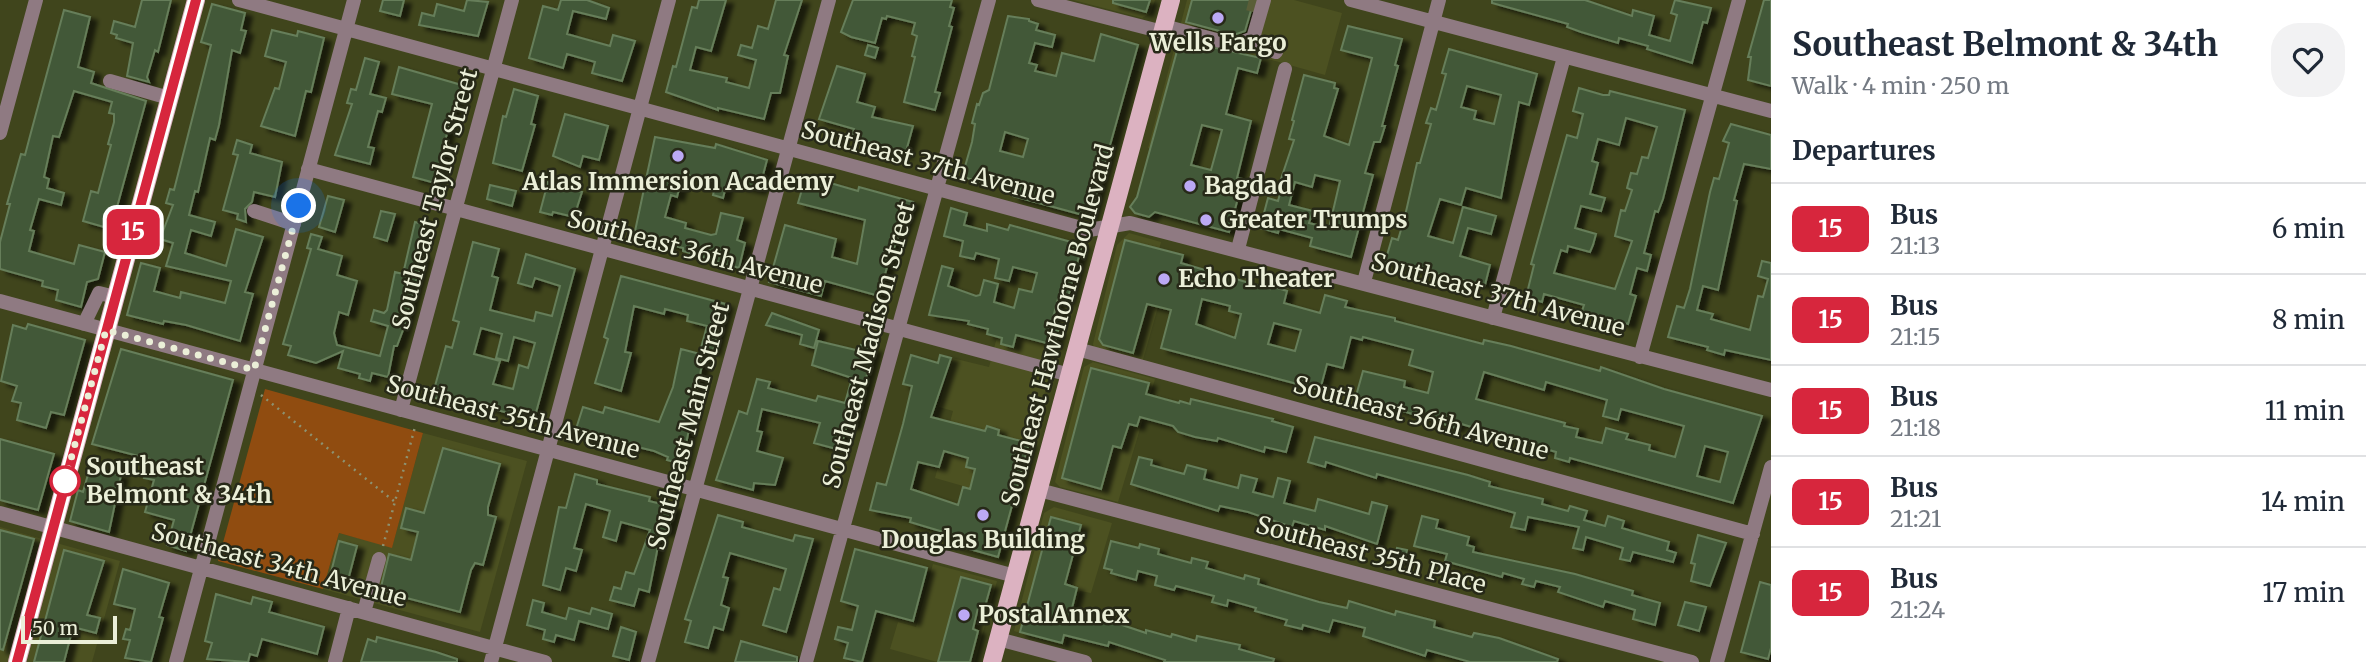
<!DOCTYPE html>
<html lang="en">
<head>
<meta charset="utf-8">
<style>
  :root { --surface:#fff; --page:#f2f2f3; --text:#1f2937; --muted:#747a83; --line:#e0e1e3 }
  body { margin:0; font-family:Merriweather,serif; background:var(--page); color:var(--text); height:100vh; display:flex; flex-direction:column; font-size:26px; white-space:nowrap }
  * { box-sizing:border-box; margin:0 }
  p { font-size:23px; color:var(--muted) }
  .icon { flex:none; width:38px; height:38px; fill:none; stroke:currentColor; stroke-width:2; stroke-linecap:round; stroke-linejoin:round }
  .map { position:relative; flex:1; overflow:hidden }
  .details { display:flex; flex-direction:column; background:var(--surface); width:595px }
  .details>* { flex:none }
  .badge { padding:0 14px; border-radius:10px; font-size:24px; line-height:46px }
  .scale { position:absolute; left:21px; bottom:18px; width:96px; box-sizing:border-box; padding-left:7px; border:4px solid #ebefd8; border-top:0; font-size:19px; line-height:24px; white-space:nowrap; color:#ebefd8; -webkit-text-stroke:5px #272918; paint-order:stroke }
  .you { position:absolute; width:35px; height:35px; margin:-18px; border:5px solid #fff; border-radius:50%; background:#1a73e8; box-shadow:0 0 0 10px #1a73e833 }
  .map>.badge { position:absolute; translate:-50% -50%; box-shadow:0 0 0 4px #fff }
  h2 { padding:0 21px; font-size:26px; line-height:63px }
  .round { display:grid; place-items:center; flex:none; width:74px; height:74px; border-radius:28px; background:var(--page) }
  .headline { display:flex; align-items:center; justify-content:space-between; height:119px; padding:0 21px }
  h1 { font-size:33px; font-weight:700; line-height:52px }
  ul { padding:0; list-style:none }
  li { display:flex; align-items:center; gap:21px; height:91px; padding:0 21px; border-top:2px solid var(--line) }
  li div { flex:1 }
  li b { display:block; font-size:26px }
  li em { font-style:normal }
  li .badge { min-width:77px; font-weight:700; text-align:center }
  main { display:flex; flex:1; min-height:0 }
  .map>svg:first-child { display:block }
  .built { fill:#4c5121 }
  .green { fill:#904c10 }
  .building { fill:#435937; stroke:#667e5a; stroke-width:2; fill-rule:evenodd; filter:url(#shadow) }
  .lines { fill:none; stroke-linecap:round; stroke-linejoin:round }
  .minor-tunnel { stroke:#5a5e38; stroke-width:14; stroke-dasharray:14 7; stroke-linecap:butt }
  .path { stroke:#8d9271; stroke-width:2.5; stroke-dasharray:2 5; stroke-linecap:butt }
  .minor { stroke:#8f7a82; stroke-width:14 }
  .major { stroke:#dcb2c1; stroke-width:18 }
  .line-casing { stroke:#fff; stroke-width:16 }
  .line { stroke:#d7263d; stroke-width:10 }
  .walk { stroke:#ebefd8; stroke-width:7; stroke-dasharray:0 12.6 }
  .poi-dot { fill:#bca9f5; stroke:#272918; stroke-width:2.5 }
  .stop-dot { fill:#fff; stroke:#d7263d; stroke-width:3.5 }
  .labels { text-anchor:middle; stroke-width:5; stroke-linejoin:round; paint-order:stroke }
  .poi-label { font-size:24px; font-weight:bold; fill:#ebefd8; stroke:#272918; text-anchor:start }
  .street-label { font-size:24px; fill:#ebefd8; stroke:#272918 }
  .stop-label { font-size:24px; font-weight:bold; fill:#ebefd8; stroke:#272918; text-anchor:start }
</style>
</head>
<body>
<main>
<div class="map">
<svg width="1771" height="662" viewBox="0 0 1771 662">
  <defs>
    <filter id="shadow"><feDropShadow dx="7" dy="4" stdDeviation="2" flood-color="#0009"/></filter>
  </defs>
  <rect width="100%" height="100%" fill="#40451c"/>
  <path class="built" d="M1073 0H1155L1151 13 1142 18Z
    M1187 0H1294L1342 13 1325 75 1225 47 1219 73 1237 78 1228 110 1212 106 1197 162 1148 148Z
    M1129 233 1161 242 1145 303 1158 307 1142 363 1094 348 1093 344 1117 245Z
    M1003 315 1061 333 1000 558 997 559 947 546 963 486 935 478 953 411 939 407 952 358 989 367Z
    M1093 362 1155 379 1118 502 1060 487 1055 482 1084 367Z
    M423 433 527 461 480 632 323 589 339 533 392 547Z
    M1054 507 1112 523 1091 593 1080 591 1065 646 1014 631 1044 513Z
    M0 527 120 561 92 662H0Z
    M933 564 997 581 975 662H937L890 649 898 622 916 627Z"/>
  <path class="green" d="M265 389 423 433 392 548 339 533 323 589 218 561Z"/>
  <path class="building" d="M142 0H171L158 52 155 50 147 77 149 82 127 76 133 43 116 38 117 35 111 33 114 21 135 27Z
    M383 0H404L400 16 380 11Z
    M467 0 488 2 478 36 419 25 422 13 434 16 437 4 464 11Z
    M561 0H587L609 8 606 19 573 11 567 34 610 46 613 35 635 41 622 81 592 73 595 62 567 54 563 68 529 58 543 6 558 10Z
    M699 0H726L711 51 696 47 690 70 727 78 726 82 749 88 756 60 738 55 741 45 752 48 758 26 768 29 776 0H802L784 55 788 56 780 93H771L764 119 718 108V110L666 92 673 66 676 67 692 7 697 8Z
    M853 0H952L950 7 954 8 949 26 952 27 935 92 940 93 935 110 904 102 915 57 912 56 917 36 912 34 915 23 887 16 886 19 882 18 875 43 851 37 841 32Z
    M1113 0H1150L1146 12 1113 3Z
    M1192 0H1254L1245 31 1234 35 1186 22Z
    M1492 0H1585L1632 16 1633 10 1654 16 1649 35 1670 41 1677 15 1671 13 1675 0 1711 8 1707 23 1703 22 1692 63 1647 49 1648 46 1619 38 1618 43 1581 32 1567 27 1568 24 1492 3Z
    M1764 0H1771V86L1748 80 1751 57H1748Z
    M212 4 245 13 241 30 246 31 240 53 232 50 219 125 215 140 210 138 198 192 195 191 189 215 215 222 211 236 191 230 185 253 226 266 236 229 263 237 245 292 253 294 240 341 186 325 164 321 163 324 127 315 141 263 160 268 154 291 180 298 181 292 225 303 231 281 166 266 173 243 160 239 173 205 166 203 170 189 174 190 211 45 201 42Z
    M64 10 90 17 78 67 94 72 91 83 146 101 111 229 83 221 91 191 98 193 111 145 108 144 114 122V114L109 113 112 102 74 91 59 137 53 136 44 177 49 179 47 188 64 193 61 205 39 199 30 230 34 231 29 251 74 264 79 245 105 252 98 279 87 282 81 307 56 300 58 290 42 286 43 281 0 269V242L10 204H7L21 154 25 155 30 136Z
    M1008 16 1029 19V21L1038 24 1036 30 1055 35 1052 47 1035 43 1029 63 1037 65 1035 71 1056 76 1062 53 1094 61 1101 34 1138 45 1090 217 1013 196 1015 187 987 179 986 183 962 177 972 142 975 124 972 123 977 104 979 105 983 93 989 90ZM1005 132 1028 139 1023 157 1000 151Z
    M1348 26 1402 39 1395 65 1398 66 1382 126H1385L1380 142H1374L1365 173 1373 175 1351 257 1310 246 1312 238 1279 229 1278 233 1260 228 1268 198 1278 201 1284 179H1281L1294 140 1289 139 1294 121 1292 120 1304 75 1335 83 1334 88 1338 89 1324 136 1349 145 1372 58 1341 50ZM1315 175 1340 181 1329 228 1309 223 1313 211 1289 205 1295 182 1312 187Z
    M272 30 297 36 298 31 324 38 311 92 306 91 295 136 261 126 275 88 279 89 286 62 265 56Z
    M1180 40 1261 58 1257 73 1238 68 1226 114 1251 121 1237 178 1243 179 1229 232 1155 212 1149 217 1135 213 1130 207 1137 197ZM1202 125 1222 130 1211 170 1191 165Z
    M868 45 878 48 875 58 865 55Z
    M1449 49 1537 74 1529 105 1519 102 1501 198 1466 188 1461 205 1440 199 1428 236 1453 243 1463 207 1496 216 1491 234 1468 228 1460 256 1490 265 1485 285 1385 262 1392 238 1398 240 1405 216 1417 163H1420L1431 124 1426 123 1431 108 1436 110 1446 74 1442 73ZM1467 86 1501 95 1494 124 1474 119 1476 111 1461 107Z
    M365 58 379 62 370 94 386 98 382 112 378 111 368 147 374 148 370 164 335 155 352 104 347 103 351 89 356 90Z
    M837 66 865 74 857 102 875 107 872 117 913 126 905 155 852 137 854 129 819 119Z
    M399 67 465 86 461 101 456 100 445 141 448 142 435 183 413 177 432 104 392 94Z
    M1579 88 1603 95H1609L1610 91 1685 110 1663 199 1658 212 1655 211 1644 253 1651 255 1647 271 1637 268 1630 294 1636 296 1628 324 1582 311 1584 305 1544 294 1542 302 1526 297 1534 265 1531 264 1567 135 1577 138 1583 114 1573 111ZM1626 118 1657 127 1648 158 1642 157 1637 174 1631 173 1627 188 1632 190 1625 211 1621 210 1615 236 1632 241 1615 289 1554 273 1561 250 1567 252 1568 246 1590 252 1593 245 1596 234 1575 228 1581 206 1601 211 1605 198 1590 194 1598 163 1592 161 1598 139 1619 145Z
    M514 89 538 96 531 124 535 125 522 171 493 163 503 116 506 117Z
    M565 114 608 126 599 160 583 156 580 167 553 156Z
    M1731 124 1771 135V169L1744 164 1734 200 1737 201 1718 290 1703 286 1697 310 1713 314 1711 319 1750 330 1758 296 1763 297 1768 279 1758 276 1762 261 1771 263V360L1725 350 1724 355 1707 350 1708 347 1668 337 1677 306 1684 308 1690 289 1710 192 1714 178 1719 179 1729 143 1723 141Z
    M655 137 715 148 716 144 767 160 759 190 727 183 723 198 713 195 716 182 683 174 677 197 671 195 665 217 686 223 685 228 711 235 716 234 721 213 743 218 737 240 745 243 739 268 683 251V248L634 236Z
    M237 140 252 145 250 153 282 162 275 197 254 192 252 202 245 209 246 222 237 219 238 214 223 210 238 155 233 154Z
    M806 176 858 191 859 187 913 202 889 260 879 296 825 281 821 296 769 282 785 225 836 239 832 257 857 264 865 220 798 203Z
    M548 182 582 192 574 217 553 212 552 215 540 212Z
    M490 185 516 191 512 206 487 199Z
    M328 196 344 200 335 232 319 227Z
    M951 208 967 213 964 225 987 231V224L1008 230 1010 225 1082 245 1067 301 1058 299 1050 329 1058 331 1054 345 1016 335 1013 347 1001 344 1002 338 987 334 988 329 968 324 969 321 929 315 942 266 953 269 948 286 976 296 980 295 984 280 998 284 994 302 1014 308 1019 289 1032 292 1037 273 1013 267 1009 281 995 278 999 259 976 253 974 259 960 256 963 241 944 236Z
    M381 211 395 214 387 241 374 237Z
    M415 222 427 225 419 255 423 256 403 330 397 346H394L388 377 372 373 370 381 359 378 360 374 338 368 343 351 316 363 288 355 291 346 283 344 311 249 307 248 311 234 322 237 318 249 342 256 337 275 357 281 348 315 339 312 334 333 337 345 380 356 388 326 371 321 374 310 384 313 387 310 395 272 403 274Z
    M1125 240 1183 255 1181 263 1270 289 1271 286 1287 291 1284 303 1320 313 1325 295 1347 301 1345 307 1395 318V321L1483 344 1484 340 1511 346 1600 371 1601 367 1664 389 1762 416 1733 503 1570 458 1569 462 1555 458 1556 452 1458 423 1456 428 1356 396 1363 371 1405 381 1404 387 1428 393 1433 372 1409 365 1413 350 1363 337 1362 340 1351 337 1343 368 1327 364 1320 390 1161 348 1171 310 1147 304 1133 353 1103 345 1099 339ZM1202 299 1230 306 1229 311 1241 314 1235 338 1196 324ZM1274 323 1301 330 1295 351 1268 344ZM1484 372 1544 390 1546 382 1607 400 1603 416 1618 420 1621 409 1684 426 1675 457 1649 450 1650 445 1626 439 1628 434 1606 428 1602 443 1576 437 1578 429 1564 426 1565 423 1476 399ZM1705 446 1728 452 1720 482 1697 476Z
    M473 242 499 249 492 276 498 278 490 310 534 321 536 312 552 316 560 286 535 278 532 287 518 283 526 254 575 269 534 420 452 398 451 402 432 397 446 346 452 348 459 322 453 320ZM481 328 502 334 496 358 508 361 514 337 535 343 528 368 519 365 513 389 493 384 500 361 474 354Z
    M621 276 726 304 713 351 701 348 707 326 687 321 688 315 665 309 664 314 634 306 625 352 631 353 621 391 595 383 608 339 604 337Z
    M772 313 819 330 814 348 800 344 802 335 766 325Z
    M28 324 85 340 64 415 51 412 46 428 17 420 21 403 12 401 17 386 1 381 13 325 26 329Z
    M818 341 860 351 861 345 874 349 853 425H847L840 450 814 443 820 423 762 409 757 431 762 432 757 451 783 458 775 485 754 483 753 490 716 480 739 411 747 414 757 379 770 382 768 388 816 401 818 396 845 403 852 378 812 365Z
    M121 349 233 380 186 551 167 545 174 520 145 512 154 480 144 478 150 459 92 444Z
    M681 349 704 355 682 464 667 460 668 457 654 451 575 432 583 407 603 413 605 407 659 422 673 387Z
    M911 355 938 363 940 355 951 358 931 417 985 431 987 426 999 430 998 435 1029 443 998 557 948 543 950 534 910 522 911 518 870 510 877 483 886 485 903 424 912 386 903 384ZM944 451 968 458 966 467 975 469 970 489 963 487 958 505 911 489 918 462 939 467Z
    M1091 368 1149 383 1146 394 1179 403 1180 401 1190 404 1191 399 1273 419 1272 421 1293 427 1286 452 1265 447 1264 452 1218 438 1217 441 1195 437 1178 432 1173 426 1140 417 1137 426 1129 424 1121 448 1113 446 1101 489 1062 478Z
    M1315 437 1468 475 1490 482 1489 486 1543 499 1542 504 1568 511 1570 506 1587 511 1584 520 1605 526 1608 516 1624 521 1622 528 1669 542 1667 550 1676 553 1673 562 1633 552 1630 561 1620 559 1623 548 1586 537 1583 550 1573 548 1579 527 1528 517 1525 530 1511 527 1515 513 1377 474 1376 478 1326 462 1325 467 1308 462Z
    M0 439 54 454 38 510 0 500Z
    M443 448 500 464 488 507V515L496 517 483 565 475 563 471 570 460 612 380 591 389 554 411 560 418 532 401 528 406 508 424 513Z
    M1139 457 1152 460 1151 465 1184 474 1187 465 1206 470 1204 479 1238 488 1241 475 1257 479 1253 492 1273 497 1278 478 1290 481 1284 503 1315 511 1318 499 1369 514 1372 502 1387 506 1377 544 1325 526V530L1294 521 1292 527 1248 512 1220 506 1218 511 1131 484Z
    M97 469 121 475 109 532 70 521 78 490 83 492 89 471 96 473Z
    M575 474 597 480V484L650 497 649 501 674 507 667 532 661 531 649 592 639 589 634 606 610 600 614 587 621 589 626 572 634 574 650 530 621 522 616 541 603 537 610 511 586 504 574 548 582 550 576 571 566 568 560 590 543 585 559 507 566 508Z
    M718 515 743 522 742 527 793 541 795 535 813 539 786 632 763 625 774 588 780 590 786 569 730 553 723 577 728 578 721 605 729 608 723 630 714 627 708 648 685 642 691 621 685 619Z
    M1422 516 1438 520 1436 528 1469 537 1467 545 1474 547 1473 552 1575 574 1633 591 1632 595 1660 603 1655 625 1633 619 1635 610 1605 601 1603 607 1558 592 1560 587 1536 581 1534 587 1522 584 1524 579 1503 573 1502 577 1445 561 1447 554 1414 546Z
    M1051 517 1081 525 1065 584 1077 588 1072 608 1146 633V630L1171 637 1172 634 1196 641 1197 636 1240 645 1239 649 1274 659 1273 662H1164L1165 660 1109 642 1108 646 1064 635 1062 643 1020 632Z
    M0 530 34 539 3 650 0 649Z
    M1698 535 1726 543 1710 586 1691 581 1695 564 1691 563Z
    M339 541 357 546 347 584 329 580Z
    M1111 541 1139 548 1140 544 1159 549 1158 554 1191 563 1192 558 1208 562 1206 568 1244 579 1245 575 1259 579 1258 584 1319 602 1347 608 1349 601 1395 615 1396 611 1435 621 1434 627 1472 637 1474 633 1499 638 1558 659 1557 662H1470L1427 650 1425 656 1416 653 1363 636 1365 628 1333 620 1329 632 1303 625 1302 629 1285 625 1287 620 1255 611 1256 608 1228 600 1227 606 1212 602 1214 596 1176 586 1174 590 1155 585 1157 576 1138 571 1136 580 1111 573 1112 570 1104 568Z
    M1397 548 1407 550 1404 563 1394 560Z
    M855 549 927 568 913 621 876 611 862 662 844 658 848 643 835 639 838 627 852 630 858 606 841 601Z
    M64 550 104 561 87 615 100 618 96 633 73 627 64 662H34Z
    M123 569 169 583 159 617 163 618 151 662 125 658 130 640 123 639 126 629 130 630 135 609 114 604Z
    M961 577 991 585 984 610 978 608 973 629 978 631 970 662H938Z
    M1760 582 1771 585V648L1768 659 1741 652Z
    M216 594 251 604 253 597 272 602 269 612 324 627 317 654 262 639 257 656 250 654 248 662 207 659 212 643 205 641Z
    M533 600 544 603 542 612 566 619 569 608 590 614 592 608 612 614 608 629 579 621 574 640 556 635 554 642 543 639 545 630 527 625Z
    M1685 602 1706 607 1699 631 1678 625Z
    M621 627 636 632 629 660 613 656Z
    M377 637 436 652 457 659V662H361L368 639 376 642Z
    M741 641 797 657V662H735Z"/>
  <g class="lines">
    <path class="minor-tunnel" d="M1253 12 1256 0"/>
    <path class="path" d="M261 395 395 502
      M383 546 415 427"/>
    <path class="minor" d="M239 0 1089 230 1130 223 1771 390
      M1038 0 1163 32
      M1264 0 1253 38 1263 48 1276 52
      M1351 0 1771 111
      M1164 26 1235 45 1253 38
      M110 81 169 98
      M0 133 36 0
      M308 169 1070 375
      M254 211 294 224
      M1238 249 1285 69
      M1364 282 1439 0
      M0 301 1015 576
      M1493 318 1564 57
      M84 324 99 293 115 297
      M1077 349 1753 534
      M1640 357 1739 0
      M401 410 512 0
      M1039 490 1692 662
      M0 513 545 662
      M364 612 379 559
      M998 639 1085 662
      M176 662 354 0
      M335 662 349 608
      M491 662 669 0
      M648 662 829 0
      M806 662 989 0
      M1717 662 1771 467"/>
    <path class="major" d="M17 662 196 0
      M992 662 1171 0"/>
  </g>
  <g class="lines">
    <g class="line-casing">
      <path id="line" d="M17 662 196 0"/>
    </g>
    <use href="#line" class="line"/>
    <path class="walk" d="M65 481 106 330 254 370 299 206"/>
  </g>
  <g class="poi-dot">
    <circle cx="1218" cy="18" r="7"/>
    <circle cx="678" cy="156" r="7"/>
    <circle cx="1190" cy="186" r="7"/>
    <circle cx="1206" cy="220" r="7"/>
    <circle cx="1164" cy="279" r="7"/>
    <circle cx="983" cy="515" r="7"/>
    <circle cx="964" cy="615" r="7"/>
  </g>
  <circle class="stop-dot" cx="65" cy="481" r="14"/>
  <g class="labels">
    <g class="poi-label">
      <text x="1218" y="51" text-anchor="middle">Wells Fargo</text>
      <text x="678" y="190" text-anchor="middle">Atlas Immersion Academy</text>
      <text x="1204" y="194">Bagdad</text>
      <text x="1220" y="228">Greater Trumps</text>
      <text x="1178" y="287">Echo Theater</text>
      <text x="983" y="548" text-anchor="middle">Douglas Building</text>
      <text x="978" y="623">PostalAnnex</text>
    </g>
    <g class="street-label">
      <text transform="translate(928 163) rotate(15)" y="8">Southeast 37th Avenue</text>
      <text transform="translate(435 199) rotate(-75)" y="8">Southeast Taylor Street</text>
      <text transform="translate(695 252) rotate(15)" y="8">Southeast 36th Avenue</text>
      <text transform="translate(1498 295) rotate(15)" y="8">Southeast 37th Avenue</text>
      <text transform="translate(1058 325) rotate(-75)" y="8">Southeast Hawthorne Boulevard</text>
      <text transform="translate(869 345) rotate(-75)" y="8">Southeast Madison Street</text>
      <text transform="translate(513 417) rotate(15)" y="8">Southeast 35th Avenue</text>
      <text transform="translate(1421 418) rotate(15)" y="8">Southeast 36th Avenue</text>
      <text transform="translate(689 426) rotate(-75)" y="8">Southeast Main Street</text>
      <text transform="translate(1371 555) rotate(15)" y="8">Southeast 35th Place</text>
      <text transform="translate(279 565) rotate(15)" y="8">Southeast 34th Avenue</text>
    </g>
    <g class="stop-label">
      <text x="86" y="475">Southeast<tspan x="86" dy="28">Belmont &amp; 34th</tspan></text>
    </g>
  </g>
</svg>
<div class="scale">50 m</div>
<div class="you" style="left:299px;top:206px"></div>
<b class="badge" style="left:133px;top:232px;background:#d7263d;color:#fff">15</b>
</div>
<section class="details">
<div class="headline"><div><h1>Southeast Belmont &amp; 34th</h1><p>Walk · 4 min · 250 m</p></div><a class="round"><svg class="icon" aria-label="heart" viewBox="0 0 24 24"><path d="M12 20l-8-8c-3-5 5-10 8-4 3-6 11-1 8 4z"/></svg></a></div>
<h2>Departures</h2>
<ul>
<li><span class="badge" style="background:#d7263d;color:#fff">15</span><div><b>Bus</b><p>21:13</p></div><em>6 min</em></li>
<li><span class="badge" style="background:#d7263d;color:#fff">15</span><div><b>Bus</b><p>21:15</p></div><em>8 min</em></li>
<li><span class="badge" style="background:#d7263d;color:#fff">15</span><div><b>Bus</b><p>21:18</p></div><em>11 min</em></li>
<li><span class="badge" style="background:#d7263d;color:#fff">15</span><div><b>Bus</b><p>21:21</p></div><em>14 min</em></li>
<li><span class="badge" style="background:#d7263d;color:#fff">15</span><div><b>Bus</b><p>21:24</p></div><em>17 min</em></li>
</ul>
</section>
</main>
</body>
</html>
